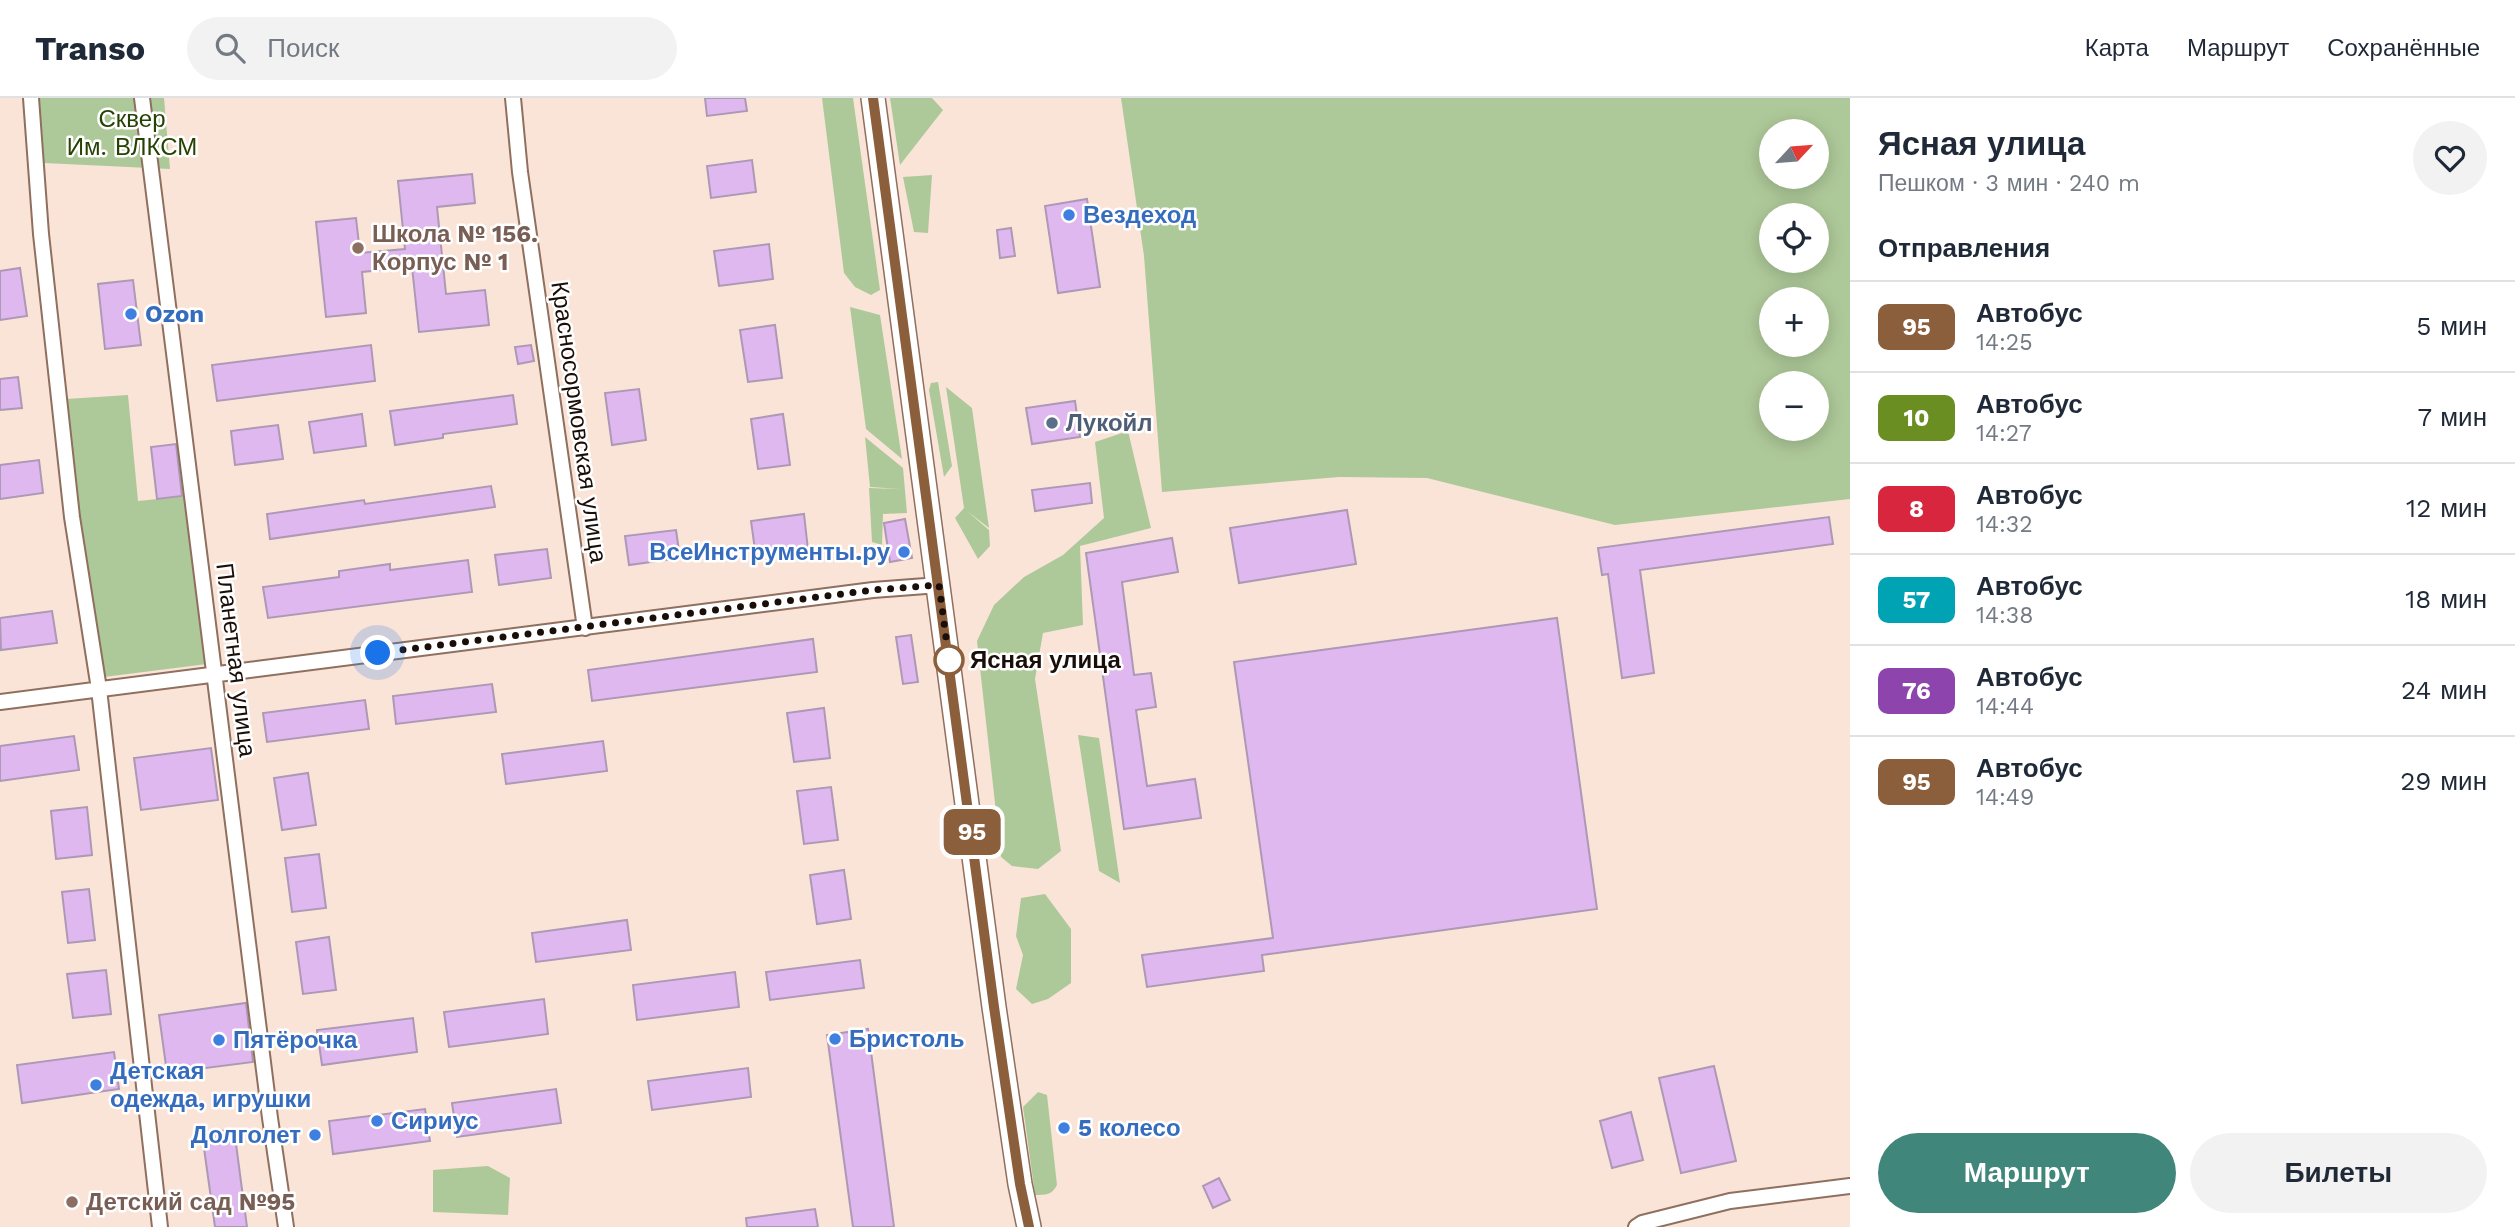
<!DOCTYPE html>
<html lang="ru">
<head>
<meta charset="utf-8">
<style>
  :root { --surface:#fff; --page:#f2f2f3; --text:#1f2937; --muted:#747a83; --line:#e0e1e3; --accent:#41867b }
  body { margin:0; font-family:"Work Sans",sans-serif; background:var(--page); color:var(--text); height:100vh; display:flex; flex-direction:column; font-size:26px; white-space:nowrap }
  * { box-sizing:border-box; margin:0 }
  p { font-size:23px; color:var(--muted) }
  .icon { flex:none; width:38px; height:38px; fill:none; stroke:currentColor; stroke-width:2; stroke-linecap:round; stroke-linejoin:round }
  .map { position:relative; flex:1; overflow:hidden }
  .side { display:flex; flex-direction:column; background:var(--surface); width:665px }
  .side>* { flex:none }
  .badge { padding:0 14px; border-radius:10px; font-size:24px; line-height:46px }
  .needle { width:46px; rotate:64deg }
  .buttons { position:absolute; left:1759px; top:21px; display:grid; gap:14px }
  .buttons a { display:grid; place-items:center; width:70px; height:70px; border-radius:50%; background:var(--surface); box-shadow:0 4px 18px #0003; font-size:35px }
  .you { position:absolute; width:35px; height:35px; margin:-18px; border:5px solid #fff; border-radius:50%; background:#1a73e8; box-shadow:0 0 0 10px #1a73e833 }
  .map>.badge { position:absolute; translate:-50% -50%; box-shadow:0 0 0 4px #fff }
  h2 { padding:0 28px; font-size:26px; line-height:63px }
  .round { display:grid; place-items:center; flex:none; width:74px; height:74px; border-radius:37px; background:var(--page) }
  .summary { display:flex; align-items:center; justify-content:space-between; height:119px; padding:0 28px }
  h1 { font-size:33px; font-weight:700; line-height:52px }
  .primary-button { display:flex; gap:14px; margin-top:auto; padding:14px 28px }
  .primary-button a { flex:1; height:80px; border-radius:42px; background:var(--accent); color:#fff; font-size:28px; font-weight:700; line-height:80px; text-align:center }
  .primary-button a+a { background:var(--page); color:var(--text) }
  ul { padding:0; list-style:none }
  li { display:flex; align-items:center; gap:21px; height:91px; padding:0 28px; border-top:2px solid var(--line) }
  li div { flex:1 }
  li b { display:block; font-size:26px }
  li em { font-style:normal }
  li .badge { min-width:77px; font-weight:700; text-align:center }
  header { display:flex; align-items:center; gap:42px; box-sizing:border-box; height:98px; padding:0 35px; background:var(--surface); border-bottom:2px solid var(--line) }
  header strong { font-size:33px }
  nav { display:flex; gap:38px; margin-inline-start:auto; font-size:24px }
  .search { width:490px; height:63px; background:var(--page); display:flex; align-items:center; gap:18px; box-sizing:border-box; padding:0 24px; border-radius:38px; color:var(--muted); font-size:26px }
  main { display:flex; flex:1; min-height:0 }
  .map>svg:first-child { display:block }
  .green { fill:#aec999; fill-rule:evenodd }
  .building { fill:#dfb8ef; stroke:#ad98b5; stroke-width:2 }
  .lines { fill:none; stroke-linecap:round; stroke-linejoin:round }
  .minor-casing { stroke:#8f6f5e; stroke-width:18 }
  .primary-casing { stroke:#8f6f5e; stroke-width:26 }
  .minor { stroke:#fff; stroke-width:14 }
  .primary { stroke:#fff; stroke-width:23 }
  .line-casing { stroke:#fff; stroke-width:16 }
  .line { stroke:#8b5e3c; stroke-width:10 }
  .walk { stroke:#1a0e08; stroke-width:7; stroke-dasharray:0 12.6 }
  .shop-dot { fill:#3f7fe0; stroke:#fff; stroke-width:2.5 }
  .education-dot { fill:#8d6e63; stroke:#fff; stroke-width:2.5 }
  .service-dot { fill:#5c6f8a; stroke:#fff; stroke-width:2.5 }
  .stop-dot { fill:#fff; stroke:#8b5e3c; stroke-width:3.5 }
  .labels { text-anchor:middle; stroke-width:5; stroke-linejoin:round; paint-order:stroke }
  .park-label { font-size:24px; fill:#264202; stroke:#fff }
  .shop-label { font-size:24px; font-weight:bold; fill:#366cbe; stroke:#fff; text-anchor:start }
  .education-label { font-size:24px; font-weight:bold; fill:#785e54; stroke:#fff; text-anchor:start }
  .street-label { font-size:24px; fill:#1a0e08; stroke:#fff }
  .service-label { font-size:24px; font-weight:bold; fill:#4e5e75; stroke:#fff; text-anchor:start }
  .stop-label { font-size:24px; font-weight:bold; fill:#1a0e08; stroke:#fff; text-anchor:start }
</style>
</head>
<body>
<header>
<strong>Transo</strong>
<div class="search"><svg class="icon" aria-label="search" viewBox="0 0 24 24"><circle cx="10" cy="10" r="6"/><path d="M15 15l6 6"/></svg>Поиск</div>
<nav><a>Карта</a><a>Маршрут</a><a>Сохранённые</a></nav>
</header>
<main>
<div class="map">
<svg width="1850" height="1129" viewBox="0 0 1850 1129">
  <rect width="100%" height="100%" fill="#fae4d8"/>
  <path class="green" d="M39 0H164L170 71 44 65Z
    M822 0H853L880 192 871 197 855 189 844 175Z
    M890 0H932L943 12 900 67Z
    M1121 0H1850V401L1615 427 1427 380 1339 379 1162 394 1144 158ZM1771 33H1816V79H1771ZM1771 117H1816V163H1771ZM1771 201H1816V247H1771ZM1771 285H1816V331H1771Z
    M932 77 928 135 914 134 903 79Z
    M850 209 880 217 902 361 866 331Z
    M938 284 952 368 944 379 929 292 931 285Z
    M946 289 972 310 989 430 967 413 989 432 990 448 978 461 955 420 964 410Z
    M128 297 138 403 187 398 207 566 104 579 79 410 66 301Z
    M1128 333 1151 430 1080 448 1083 527 1043 535 1035 581 1061 753 1038 771 1012 768 1001 759 977 543 994 507 1024 479 1063 457 1104 420 1095 344Z
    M865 339 903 370 907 415 883 416 882 447 872 444 869 390 900 391 870 389Z
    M1078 637 1099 640 1120 785 1099 773Z
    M1045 796 1071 831V885L1048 901 1032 906 1016 891 1023 857 1016 838 1021 800Z
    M1038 994 1047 997 1057 1087C1052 1097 1046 1097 1035 1097L1023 1009Z
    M488 1068 510 1080 508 1117 433 1114V1072Z"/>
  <path class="building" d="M705 0H745L747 13 707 18Z
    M752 62 756 94 711 100 707 68Z
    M472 76 475 105 437 109 446 196 485 192 489 227 419 234 412 169 362 174 366 215 326 219 316 124 356 120 360 155 405 151 398 83Z
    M1087 101 1100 189 1058 195 1045 108Z
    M1011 130 1015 158 1000 160 997 132Z
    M769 146 773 181 719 188 714 153Z
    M20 170 27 218 0 222V173Z
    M133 182 141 247 105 251 98 186Z
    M775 227 782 280 748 284 740 232Z
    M371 247 375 283 217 303 212 267Z
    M531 247 534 263 518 266 515 249Z
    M18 279 22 310 0 312V281Z
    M639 291 646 342 612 347 605 295Z
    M513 297 517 326 443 336V340L395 347 390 313Z
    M1075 303 1080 339 1032 346 1026 310Z
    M362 316 366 348 314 355 309 324Z
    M783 316 790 367 758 371 751 321Z
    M278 327 283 361 235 367 231 333Z
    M176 346 182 398 157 401 151 349Z
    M39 362 43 395 0 401V367Z
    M1090 385 1092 405 1035 413 1032 392Z
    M491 388 495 409 270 441 267 416 364 402 365 406Z
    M1347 412 1356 466 1239 485 1230 430Z
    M804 416 808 452 756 459 751 423Z
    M1829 419 1833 446 1640 472 1654 575 1622 580 1608 476 1602 477 1598 450Z
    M905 421 912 460 890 464 884 425Z
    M676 432 680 460 629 467 625 438Z
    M1172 440 1178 474 1122 484 1134 577 1151 575 1156 609 1136 612 1147 688 1195 681 1201 720 1124 731 1086 455Z
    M547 451 551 480 499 487 495 457Z
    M468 462 472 494 268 520 263 489 339 479V473L390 466V472Z
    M52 513 57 545 1 552 0 520Z
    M1557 520 1597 811 1262 857 1264 873 1147 889 1142 857 1273 840 1234 564Z
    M911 537 918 584 903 586 896 539Z
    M813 541 817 574 592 603 588 572Z
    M492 586 496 614 396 626 393 598Z
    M365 602 369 631 267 644 263 615Z
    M824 610 830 660 794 664 787 615Z
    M74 638 79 672 0 683V648Z
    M603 643 607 673 506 686 502 656Z
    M211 650 218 702 141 712 134 660Z
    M308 675 316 727 282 732 274 680Z
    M831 689 838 742 804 746 797 693Z
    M87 709 92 757 56 761 51 713Z
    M319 756 326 810 292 814 285 760Z
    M844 772 851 821 817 826 810 777Z
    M89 791 95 842 68 845 62 794Z
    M627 822 631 852 536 864 532 835Z
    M329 839 336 892 303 896 296 844Z
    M860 862 864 890 770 902 766 874Z
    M106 872 111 916 73 920 67 876Z
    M735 874 739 909 637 922 633 887Z
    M544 901 548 936 449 949 444 914Z
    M246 905 253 964 167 975 159 917Z
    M413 920 417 954 322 967 317 932Z
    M868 931 894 1129H853L827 937Z
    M114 954 119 991 22 1005 17 967Z
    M1714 968 1736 1063 1681 1075 1659 980Z
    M748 970 751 999 652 1012 648 983Z
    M556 991 561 1025 457 1039 452 1005Z
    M425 1011 430 1043 333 1056 329 1023Z
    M1631 1014 1643 1062 1612 1070 1600 1023Z
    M234 1031 247 1129H215L202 1036Z
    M1219 1080 1230 1102 1213 1110 1203 1088Z
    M815 1111 818 1129H747L746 1120Z"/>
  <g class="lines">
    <g class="minor-casing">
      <path id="minor" d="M31 0 41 136 72 419 99 591 160 1129
        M142 0 270 1020 286 1129
        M513 0 520 74 585 530
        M0 604 873 492 939 487
        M1636 1129 1642 1125 1730 1103 1850 1088"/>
    </g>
    <g class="primary-casing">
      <path id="primary" d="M873 0 994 909 1020 1086 1029 1129"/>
    </g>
    <use href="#minor" class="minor"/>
    <use href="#primary" class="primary"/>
  </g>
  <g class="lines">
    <g class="line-casing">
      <path id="line" d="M873 0 994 909 1020 1086 1029 1129"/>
    </g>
    <use href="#line" class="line"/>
    <path class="walk" d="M378 555 873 492 939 487 949 562"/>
  </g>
  <g class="shop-dot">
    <circle cx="1069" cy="117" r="7"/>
    <circle cx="131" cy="216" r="7"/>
    <circle cx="904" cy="454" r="7"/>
    <circle cx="835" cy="941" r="7"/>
    <circle cx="219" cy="942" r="7"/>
    <circle cx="96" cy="987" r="7"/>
    <circle cx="377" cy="1023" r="7"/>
    <circle cx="1064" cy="1030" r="7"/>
    <circle cx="315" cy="1037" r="7"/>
  </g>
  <g class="education-dot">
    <circle cx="358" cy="150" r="7"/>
    <circle cx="72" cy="1104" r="7"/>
  </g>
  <circle class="service-dot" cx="1052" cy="325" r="7"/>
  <circle class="stop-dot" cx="949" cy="562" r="14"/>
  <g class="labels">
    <g class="park-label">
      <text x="132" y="29">Сквер<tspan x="132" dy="28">Им. ВЛКСМ</tspan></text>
    </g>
    <g class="shop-label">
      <text x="1083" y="125">Вездеход</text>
      <text x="145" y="224">Ozon</text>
      <text x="890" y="462" text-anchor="end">ВсеИнструменты.ру</text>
      <text x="849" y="949">Бристоль</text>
      <text x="233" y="950">Пятёрочка</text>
      <text x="110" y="981">Детская<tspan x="110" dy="28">одежда, игрушки</tspan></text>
      <text x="391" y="1031">Сириус</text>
      <text x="1078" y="1038">5 колесо</text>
      <text x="301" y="1045" text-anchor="end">Долголет</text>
    </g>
    <g class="education-label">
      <text x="372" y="144">Школа № 156.<tspan x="372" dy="28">Корпус № 1</tspan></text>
      <text x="86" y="1112">Детский сад №95</text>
    </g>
    <g class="street-label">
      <text transform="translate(579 324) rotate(82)" y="8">Красносормовская улица</text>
      <text transform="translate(236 562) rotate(83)" y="8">Планетная улица</text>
    </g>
    <g class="service-label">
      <text x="1066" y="333">Лукойл</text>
    </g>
    <g class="stop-label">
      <text x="970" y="570">Ясная улица</text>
    </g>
  </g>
</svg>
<div class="buttons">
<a><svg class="needle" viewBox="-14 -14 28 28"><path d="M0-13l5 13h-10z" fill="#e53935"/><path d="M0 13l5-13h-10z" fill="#747a83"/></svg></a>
<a><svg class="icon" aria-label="locate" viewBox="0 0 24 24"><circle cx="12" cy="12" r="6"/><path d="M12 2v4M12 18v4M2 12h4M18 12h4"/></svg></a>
<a>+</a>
<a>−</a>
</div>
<div class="you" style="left:378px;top:555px"></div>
<b class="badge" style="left:972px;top:734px;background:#8b5e3c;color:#fff">95</b>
</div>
<section class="side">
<div class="summary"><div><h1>Ясная улица</h1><p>Пешком · 3 мин · 240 m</p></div><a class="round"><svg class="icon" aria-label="heart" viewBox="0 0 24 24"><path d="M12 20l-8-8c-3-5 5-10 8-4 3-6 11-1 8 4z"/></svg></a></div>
<h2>Отправления</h2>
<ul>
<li><span class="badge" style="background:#8b5e3c;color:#fff">95</span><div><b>Автобус</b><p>14:25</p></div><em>5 мин</em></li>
<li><span class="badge" style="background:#6b8e23;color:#fff">10</span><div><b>Автобус</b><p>14:27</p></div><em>7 мин</em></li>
<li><span class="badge" style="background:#d7263d;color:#fff">8</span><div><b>Автобус</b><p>14:32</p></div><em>12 мин</em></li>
<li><span class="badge" style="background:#00a3b4;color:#fff">57</span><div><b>Автобус</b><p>14:38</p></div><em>18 мин</em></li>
<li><span class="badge" style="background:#8e44ad;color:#fff">76</span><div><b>Автобус</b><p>14:44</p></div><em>24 мин</em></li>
<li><span class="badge" style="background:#8b5e3c;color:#fff">95</span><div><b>Автобус</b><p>14:49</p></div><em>29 мин</em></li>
</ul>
<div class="primary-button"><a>Маршрут</a><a>Билеты</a></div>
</section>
</main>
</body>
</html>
